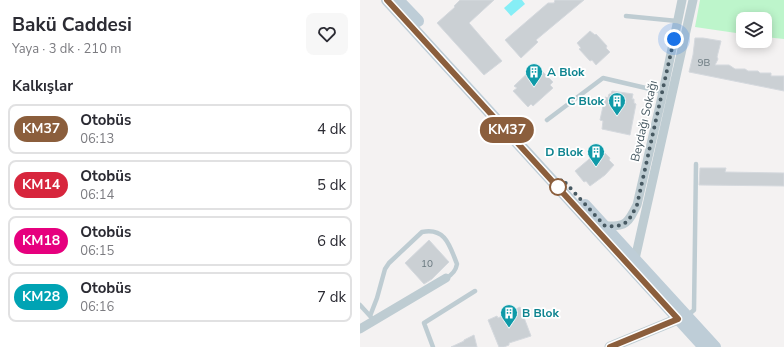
<!DOCTYPE html>
<html lang="tr">
<head>
<meta charset="utf-8">
<style>
  :root { --surface:#fff; --page:#f7f7f7; --text:#2b2b33; --muted:#7c7c81; --line:#e1e1e2 }
  body { margin:0; font-family:"Nunito Sans",sans-serif; background:var(--page); color:var(--text); height:100vh; display:flex; flex-direction:column; font-size:15px; white-space:nowrap }
  * { box-sizing:border-box; margin:0 }
  p { font-size:13px; color:var(--muted) }
  .icon { flex:none; width:22px; height:22px; fill:none; stroke:currentColor; stroke-width:2; stroke-linecap:round; stroke-linejoin:round }
  .map { position:relative; flex:1; overflow:hidden }
  .details { display:flex; flex-direction:column; background:var(--surface); width:360px }
  .details>* { flex:none }
  .badge { padding:0 8px; border-radius:13px; font-size:14px; line-height:26px }
  .buttons { position:absolute; left:376px; top:12px; display:grid; gap:8px }
  .buttons a { display:grid; place-items:center; width:36px; height:36px; border-radius:8px; background:var(--surface); box-shadow:0 2px 10px #0003; font-size:20px }
  .you { position:absolute; width:20px; height:20px; margin:-10px; border:3px solid #fff; border-radius:50%; background:#1a73e8; box-shadow:0 0 0 6px #1a73e833 }
  .map>.badge { position:absolute; translate:-50% -50%; box-shadow:0 0 0 2px #fff }
  h2 { padding:0 12px; font-size:15px; line-height:36px }
  .round { display:grid; place-items:center; flex:none; width:42px; height:42px; border-radius:8px; background:var(--page) }
  .overview { display:flex; align-items:center; justify-content:space-between; height:68px; padding:0 12px }
  h1 { font-size:19px; font-weight:700; line-height:30px }
  ul { padding:0; list-style:none }
  li { display:flex; align-items:center; gap:12px; height:50px; margin:0 8px 6px; padding:0 4px; border:2px solid var(--line); border-radius:8px }
  li div { flex:1 }
  li b { display:block; font-size:15px }
  li em { font-style:normal }
  li .badge { min-width:44px; font-weight:700; text-align:center }
  main { display:flex; flex:1; min-height:0 }
  .map>svg:first-child { display:block }
  .green { fill:#bdf5cb }
  .water { fill:#86eef6 }
  .building { fill:#cbd0d4; stroke:#d5d9de }
  .lines { fill:none; stroke-linecap:round; stroke-linejoin:round }
  .service { stroke:#beccd2; stroke-width:4.5 }
  .minor { stroke:#beccd2; stroke-width:9 }
  .tertiary { stroke:#beccd2; stroke-width:11 }
  .secondary { stroke:#becdd7; stroke-width:12 }
  .line-casing { stroke:#fff; stroke-width:9 }
  .line { stroke:#8b5e3c; stroke-width:6 }
  .walk { stroke:#475962; stroke-width:4; stroke-dasharray:0 7.2 }
  .stop-dot { fill:#fff; stroke:#8b5e3c; stroke-width:2 }
  .labels { text-anchor:middle; stroke-width:3.5; stroke-linejoin:round; paint-order:stroke }
  .number-label { font-size:10px; fill:#68777e }
  .culture-label { font-size:12px; font-weight:bold; fill:#0d838f; stroke:#fff; text-anchor:start }
  .street-label { font-size:12px; fill:#475962; stroke:#fff }
</style>
</head>
<body>
<main>
<section class="details">
<div class="overview"><div><h1>Bakü Caddesi</h1><p>Yaya · 3 dk · 210 m</p></div><a class="round"><svg class="icon" aria-label="heart" viewBox="0 0 24 24"><path d="M12 20l-8-8c-3-5 5-10 8-4 3-6 11-1 8 4z"/></svg></a></div>
<h2>Kalkışlar</h2>
<ul>
<li><span class="badge" style="background:#8b5e3c;color:#fff">KM37</span><div><b>Otobüs</b><p>06:13</p></div><em>4 dk</em></li>
<li><span class="badge" style="background:#d7263d;color:#fff">KM14</span><div><b>Otobüs</b><p>06:14</p></div><em>5 dk</em></li>
<li><span class="badge" style="background:#e6007e;color:#fff">KM18</span><div><b>Otobüs</b><p>06:15</p></div><em>6 dk</em></li>
<li><span class="badge" style="background:#00a3b4;color:#fff">KM28</span><div><b>Otobüs</b><p>06:16</p></div><em>7 dk</em></li>
</ul>
</section>
<div class="map">
<svg width="424" height="347" viewBox="0 0 424 347">
  <rect width="100%" height="100%" fill="#f4f2f2"/>
  <path class="green" d="M340 0H424V39L405 37V19H383V34L335 27Z"/>
  <path class="water" d="M153 0H162L165 4 151 16 144 8Z"/>
  <path class="building" d="M100 0H134L109 23 142 61 124 75 77 23 95 7 94 6Z
    M195 0H224L176 40 178 42 161 58 145 40 188 3H194Z
    M230 31 235 35 236 34 247 46 246 48 250 52 236 65 232 60 230 61 219 49 221 48 217 43Z
    M335 38H343L361 41 357 57 358 59 355 65H369L375 69H385L388 71H398L400 73H411V76H424V91L329 72 333 55Z
    M177 66 193 82 190 85 193 88 173 106 171 104 168 107 153 91 157 88 154 86 173 68 174 70Z
    M252 91 273 94 272 99H274V103L276 104 270 135 242 129 243 121 240 120 245 97 248 98 249 94H251Z
    M241 149 250 158 249 160 254 165 245 175 230 186 226 181 224 182 215 171Z
    M340 168H366L365 172 424 173V186L339 185Z
    M69 240 89 262 72 279 64 284 45 263Z
    M160 307 171 336 149 343V345L144 347H139L128 320 137 316 138 318Z
    M114 335 117 347H91L104 341V340Z"/>
  <g class="lines">
    <path class="service" d="M266 16 317 21
      M187 120 243 78 303 92
      M0 305 11 317
      M10 316 17 298 25 269 29 263 62 232C86 227 90 247 97 264 96 270 92 275 86 278
      M327 316 334 310 336 164
      M73 347 64 323 115 291"/>
    <path class="minor" d="M245 226C266 227 268 223 277 205L303 92 322 0
      M275 259 333 0
      M0 329 86 278"/>
    <path class="tertiary" d="M250 347 318 319"/>
    <path class="secondary" d="M27 0 344 347
      M38 0 58 21
      M225 205 355 347"/>
  </g>
  <g class="lines">
    <g class="line-casing">
      <path id="line" d="M27 0 318 319 250 347"/>
    </g>
    <use href="#line" class="line"/>
    <path class="walk" d="M198 187 202 179 245 226C266 227 268 223 277 205L314 39"/>
  </g>
  <defs>
    <g id="building-pin" transform="scale(0.9)"><path d="M0 17L-7.5 6A9.5 9.5 0 1 1 7.5 6Z" fill="#0f9aa8" stroke="#fff"/><path d="M-4-6H4V6H1V3H-1V6H-4ZM-2.5-4.3h1.7v1.8h-1.7ZM.8-4.3h1.7v1.8H.8ZM-2.5-1h1.7V.8h-1.7ZM.8-1h1.7V.8H.8Z" fill="#fff"/></g>
  </defs>
  <g fill-rule="evenodd">
    <use href="#building-pin" x="174" y="72"/>
    <use href="#building-pin" x="257" y="101"/>
    <use href="#building-pin" x="236" y="152"/>
    <use href="#building-pin" x="149" y="313"/>
  </g>
  <circle class="stop-dot" cx="198" cy="187" r="8"/>
  <g class="labels">
    <g class="number-label">
      <text x="344" y="66">9B</text>
      <text x="67" y="267">10</text>
    </g>
    <g class="culture-label">
      <text x="187" y="76">A Blok</text>
      <text x="244" y="105" text-anchor="end">C Blok</text>
      <text x="223" y="156" text-anchor="end">D Blok</text>
      <text x="162" y="317">B Blok</text>
    </g>
    <g class="street-label">
      <text transform="translate(284 121) rotate(-77)" y="4">Beydağı Sokağı</text>
    </g>
  </g>
</svg>
<div class="buttons">
<a><svg class="icon" aria-label="layers" viewBox="0 0 24 24"><path d="M12 4l9 5-9 5-9-5zM3 14l9 5 9-5"/></svg></a>
</div>
<div class="you" style="left:314px;top:39px"></div>
<b class="badge" style="left:147px;top:130px;background:#8b5e3c;color:#fff">KM37</b>
</div>
</main>
</body>
</html>
